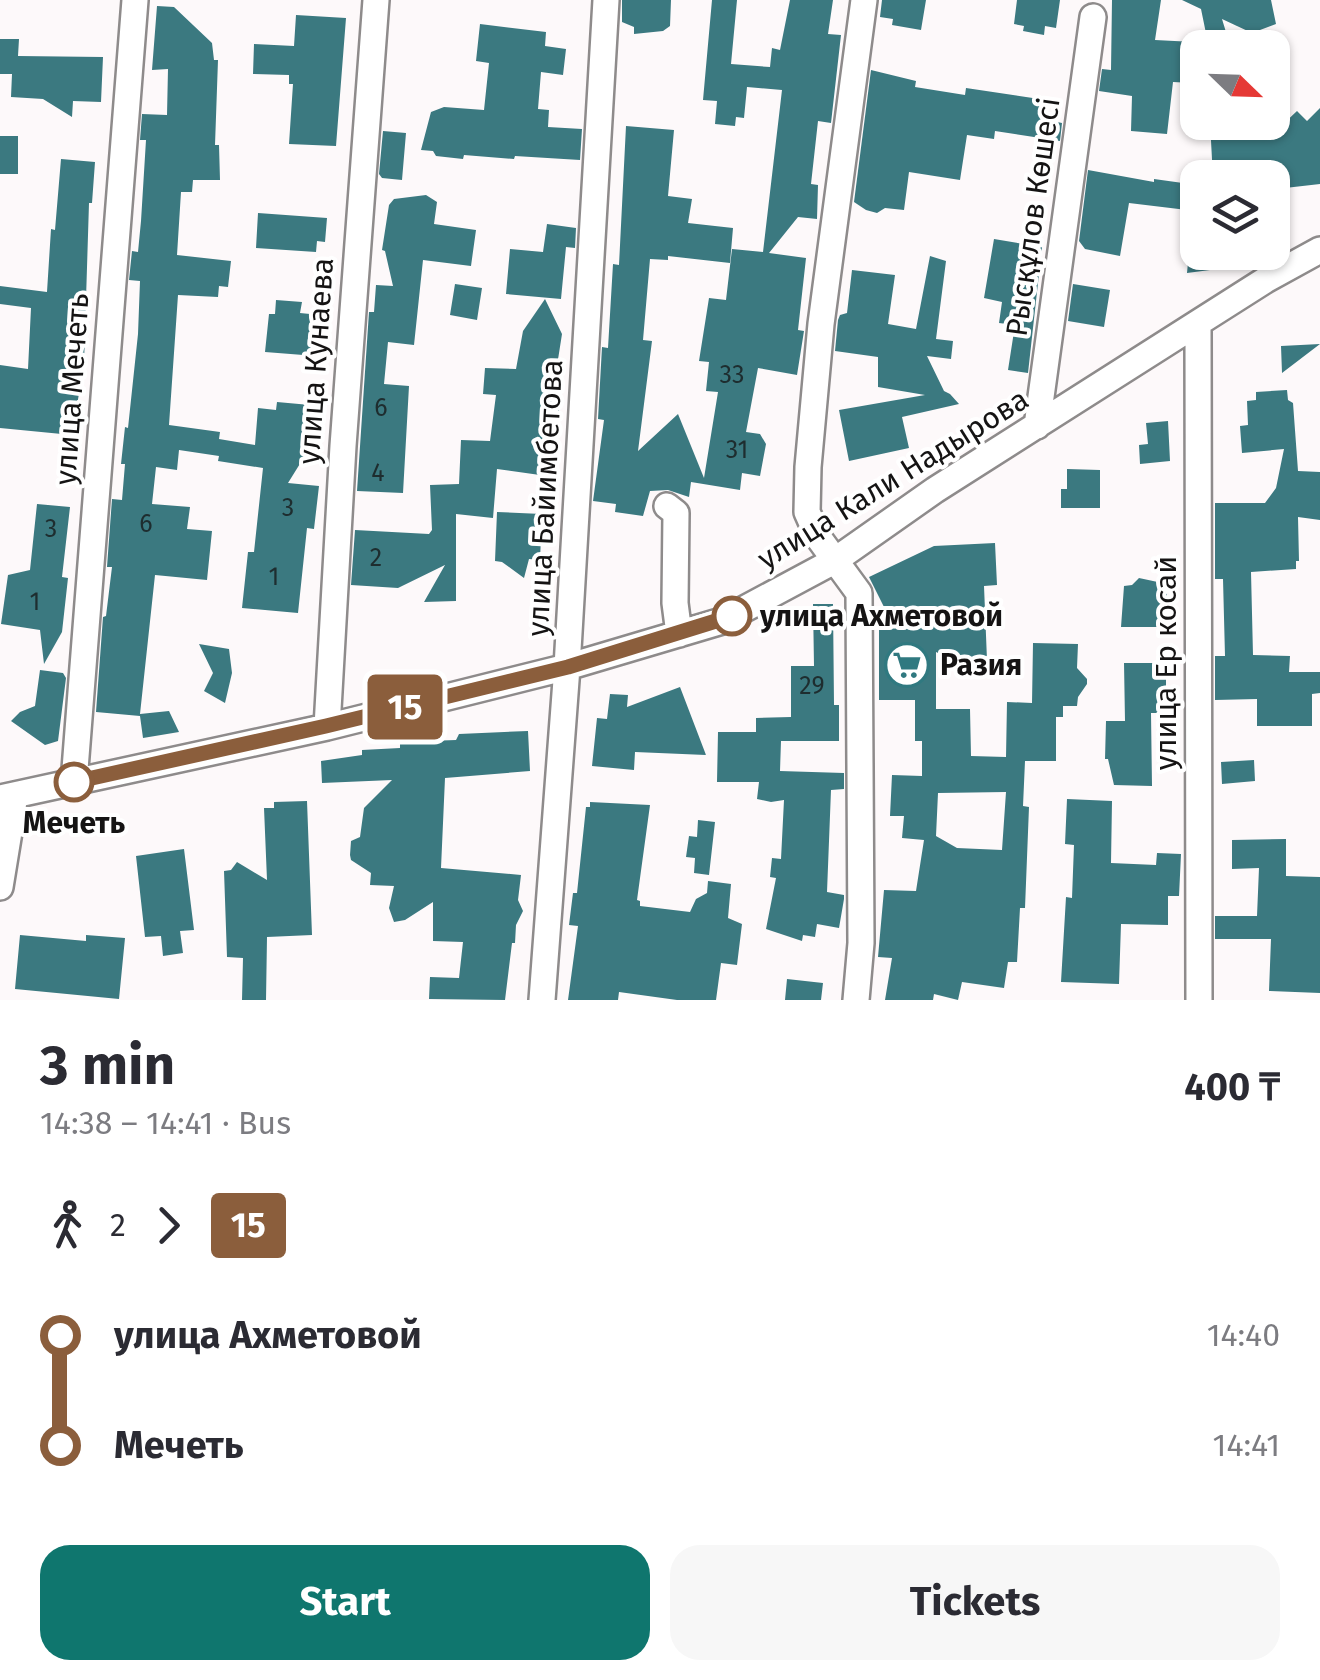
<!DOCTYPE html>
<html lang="en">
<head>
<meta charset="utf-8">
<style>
  :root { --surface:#fff; --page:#f7f7f7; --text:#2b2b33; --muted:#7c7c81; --accent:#0f766e }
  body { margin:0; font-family:"Fira Sans",sans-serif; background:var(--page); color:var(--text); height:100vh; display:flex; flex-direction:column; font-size:38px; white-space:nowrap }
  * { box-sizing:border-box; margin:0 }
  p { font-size:32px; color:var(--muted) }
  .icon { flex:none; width:55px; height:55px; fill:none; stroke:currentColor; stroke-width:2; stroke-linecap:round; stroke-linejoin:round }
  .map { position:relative; height:1000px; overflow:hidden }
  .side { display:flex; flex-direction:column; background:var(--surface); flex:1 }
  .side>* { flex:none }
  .badge { padding:0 20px; border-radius:8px; font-size:35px; line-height:65px }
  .needle { width:65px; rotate:113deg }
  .fabs { position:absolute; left:1180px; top:30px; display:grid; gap:20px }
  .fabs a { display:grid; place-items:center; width:110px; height:110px; border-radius:20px; background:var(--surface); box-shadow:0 2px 8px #0004; font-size:50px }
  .map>.badge { position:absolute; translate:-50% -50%; box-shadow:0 0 0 5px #fff }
  .legs { display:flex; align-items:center; gap:15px; height:110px; padding:0 40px; font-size:32px }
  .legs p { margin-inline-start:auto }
  .headline { display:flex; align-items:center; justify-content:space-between; height:170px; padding:0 40px }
  h1 { font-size:55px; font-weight:700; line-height:75px }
  .cta { display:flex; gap:20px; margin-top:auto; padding:20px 40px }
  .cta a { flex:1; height:115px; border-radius:30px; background:var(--accent); color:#fff; font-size:40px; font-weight:700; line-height:115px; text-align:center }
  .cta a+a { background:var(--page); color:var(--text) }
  ul { padding:0 40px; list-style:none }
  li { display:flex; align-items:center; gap:35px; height:110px; font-size:38px }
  li i { display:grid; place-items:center; width:15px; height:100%; margin:0 12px; background:currentColor }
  li i::after { content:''; width:25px; height:25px; margin:-12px; border:8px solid; border-radius:50%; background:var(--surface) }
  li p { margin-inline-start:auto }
  li:first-child i { background:linear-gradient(#0000 50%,currentColor 0) }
  li:last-child i { background:linear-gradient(currentColor 50%,#0000 0) }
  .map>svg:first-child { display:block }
  .building { fill:#3b7980; fill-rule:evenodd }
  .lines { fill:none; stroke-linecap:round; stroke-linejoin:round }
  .minor-casing { stroke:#8e8b8b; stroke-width:30 }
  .minor { stroke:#fff; stroke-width:25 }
  .line-1-casing { stroke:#fff; stroke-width:22 }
  .line-1 { stroke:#8b5e3c; stroke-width:15 }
  .stop-1-dot { fill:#fff; stroke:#8b5e3c; stroke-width:5 }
  .labels { text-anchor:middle; stroke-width:8; stroke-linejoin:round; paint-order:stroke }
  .number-label { font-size:25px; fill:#1e2d2f }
  .street-label { font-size:30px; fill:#151414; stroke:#fff }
  .stop-label { font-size:30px; font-weight:bold; fill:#151414; stroke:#fff; text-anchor:start }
  .poi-label { font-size:30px; font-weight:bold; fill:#151414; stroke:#fff; text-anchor:start }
</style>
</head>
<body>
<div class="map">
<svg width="1320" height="1000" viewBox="0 0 1320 1000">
  <rect width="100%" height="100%" fill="#fdf9fa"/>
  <path class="building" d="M622 0H671L670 26 663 31 634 34V27L622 22Z
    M712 0H737L731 64 770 67 772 48 780 50 790 0H833L828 34 841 35 831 123 818 121 811 184 818 185 817 219 798 217 769 253 806 258 798 330 804 331 797 375 758 368 746 432 760 434 766 444 760 476 742 473 740 490 691 482 689 497 668 490 650 491 643 516 615 512 616 504 593 501 604 420 598 419 602 347 608 348 613 264 619 265 626 126 674 130 668 196 692 199 688 223 733 228 730 263 668 256V260L650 259 643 340 652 341 638 451 678 414 704 478 718 392 706 391 709 362 699 361 709 298 726 300 732 249 763 252 782 90 747 87 744 118 736 117 735 126 715 124 717 101 703 100Z
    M882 0H926L921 30 892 25 893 19 880 17Z
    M1017 0H1060L1056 28 1045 26 1044 35 1023 31 1024 26 1014 24Z
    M1112 0H1161L1155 40 1194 42 1192 83 1173 82 1167 134 1131 131 1132 96 1099 91 1102 69 1111 70Z
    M1182 0H1271L1276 24 1252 33 1222 19 1229 42 1209 48 1201 9Z
    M157 6 174 7 212 43 214 60H218L215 145H219L220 180H193L192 192H181L177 255 231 261 228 287 219 286 218 297 178 295 169 425 220 432 219 439 255 445 258 408 276 410 277 402 310 405V411H314L311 446 288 483 319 486 314 529 307 528 298 613 242 608 248 552H254L263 468 218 461 219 456 179 450 177 470 156 467 152 504 190 507 187 529 212 531 207 580 155 575 140 714 169 711 179 732 143 738 140 716 96 712 103 617 106 616 112 567H107L112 499 122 500 125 464H121L125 427 128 428 138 334 140 281 129 280 132 251 138 252 141 221 146 140H140L142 114 167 115 168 69 152 70Z
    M296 15 346 18 336 146 289 144 293 84H289V75L253 74 254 44 294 46Z
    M480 24 546 32 545 46 566 49 563 75 541 72 538 109 549 110 548 127 582 129 580 160 515 156 514 159 464 155 463 159 436 156 433 151 421 150 431 112 444 107 484 110 489 63 476 61Z
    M0 39H19L18 56 103 57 101 102 73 101 72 117 43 99 11 97 12 74H0Z
    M871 70 916 81 915 87 965 95 966 88 1046 100 1043 119 1062 123 1060 141 995 131 994 139 967 135 960 180 909 172 904 210 885 208 877 213 866 210 854 202Z
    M1320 108V184L1285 188 1284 178H1213L1210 122H1277L1278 129 1297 111 1307 121Z
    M383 131 406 133 402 180 382 178 379 174Z
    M0 136H18V174H0Z
    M61 159 95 162 92 203H89L84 364 72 435 0 428V365L28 369 31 308 0 304V286L47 292 51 229 55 230Z
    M1088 170 1154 182V179L1190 184 1187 210 1129 203 1120 256 1085 249 1079 241Z
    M426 195 437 202 434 224 476 230 471 266 423 260 414 345 388 342 384 384 409 386 403 493 357 491 369 312H374L376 285 393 286 385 251 382 250 389 205 394 199Z
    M258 213 327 218 325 242 317 241 316 252 256 248Z
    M547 224 576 228 575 248 566 247 561 299 506 294 510 249 543 252Z
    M994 239 1042 247 1028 373 1008 370 1015 325 999 323 1002 302 984 298Z
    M1189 252H1255L1256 264 1187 273Z
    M930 256 946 261 936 339 953 341 951 359 927 356 944 391 950 394 959 404 902 417 909 448 849 461 839 410 925 395 878 387V357L835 351 838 320 840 315 847 313 852 270 895 275 888 324 916 329Z
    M455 284 482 288 477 320 450 315Z
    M1073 284 1110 290 1104 327 1068 321Z
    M545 299 562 334 551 404 560 405 547 476 497 469 493 518 456 514V601L424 602 445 565 398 588 351 585 355 530 429 534 432 530 430 485 459 484 461 440 490 441 496 395 483 394 485 368 516 369 523 331Z
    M276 300 302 302 300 313 320 315 316 356 265 352 269 314H275Z
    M1320 344 1282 373 1281 346Z
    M1287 390 1288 400 1293 403 1298 471 1320 472V520L1298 517 1299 561H1296V569L1251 572 1253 655 1290 656 1289 672H1320V693L1312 694V726H1257V699L1215 700V656H1225L1223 579H1215V503H1265L1276 488 1284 449 1242 453 1240 426 1248 425 1247 401 1256 400V392Z
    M1168 421 1170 461 1140 464 1139 445 1148 444 1146 423Z
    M1067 469 1100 470V508H1061V489H1067Z
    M37 504 70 507 62 577 68 578 62 632 44 664 40 630 1 624 8 575 30 570Z
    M497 512 542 514 540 560 529 559 524 578 502 562 495 561Z
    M995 543 997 585 984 586 987 660 982 673 936 652V709H970L971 756 1006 757 1007 702 1032 703 1033 643 1078 644 1077 668 1087 679V684L1078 697 1077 706H1063V717H1056V761H1025L1023 806 1029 807 1025 908H1020L1017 962H1008L1004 988 962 982 958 1000 934 994 933 1000H885L892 958 878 957 884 890 916 891 924 840 902 838 904 816H890L892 775 922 776V741H915V700H879V627H875V608L884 607 869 577 934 546ZM1006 792 1002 850 957 848 936 836 938 793Z
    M1139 578 1167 584V627H1121L1124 586 1132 585Z
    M813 604H833L834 705H839V741H781L780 771 844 773V789L831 790 827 892 844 895V899L839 928 817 924 815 937 803 935 802 941 766 929 776 878 770 877 772 858 781 859 784 800 771 802 757 799 759 782H717L718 732H756V718L791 717V666H814Z
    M199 644 229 649 232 673 225 703 204 691 213 673Z
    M1124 663H1166V713H1151L1152 786 1114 785 1108 759H1105L1106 721H1125Z
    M40 670 63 673 66 678 58 741 45 745 11 721 20 712 35 706Z
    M680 687 706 755 635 752 634 770 592 766 597 718 607 719 610 694 628 695 627 707Z
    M528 731 530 771 445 778 441 868 521 875 518 900 523 911 516 925 515 943H512L505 1000 429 999 430 977 459 978 463 942 433 941V902L405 920 394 922 389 908 394 886 370 885 371 873 351 860 350 855 351 841 360 837 364 808 392 780 322 783 321 761 362 755V750L400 748V742L456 740 459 734Z
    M1254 760 1255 781 1222 784 1221 762Z
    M1067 799 1112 801 1111 863 1156 865 1157 853 1181 854 1179 896H1168V925L1121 924 1119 984 1061 982 1066 897 1072 898 1074 845 1065 844Z
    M307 801 312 935 267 937 266 1000H242L243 958 227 957 224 871 231 870 237 862 267 880 264 808H274V802Z
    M590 802 650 805 637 900 640 901V906L690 912 696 899 707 893 708 881 731 884 728 918 742 924 737 965 721 963 716 1000H677L619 992 618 1000H568L578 926 569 925 573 893H577L586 807H590Z
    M698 820 715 822 709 875 694 873 695 858 686 857 689 836 697 837Z
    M1286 839V876L1320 877V993L1269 991 1271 939H1215V916H1257L1259 868 1232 869V840Z
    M184 849 194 930 180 931 183 953 163 956 161 936 145 937 136 856Z
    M20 935 86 941V935L125 938 119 999 15 989Z
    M787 979 823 983 821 1000H785Z"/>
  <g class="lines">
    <g class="minor-casing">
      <path id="minor" d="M1198 325 1199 1000
        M1037 426 1093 17
        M667 506 676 513 675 603 679 634
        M327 727 343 446 376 0
        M74 782 135 0
        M0 798 327 727 567 667 722 621 834 561 935 490 1267 279 1320 250
        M0 887 15 795
        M542 1000 567 667 606 0
        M856 1000 861 943 859 593 818 537 807 512 808 467 821 324 864 0"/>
    </g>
    <use href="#minor" class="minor"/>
  </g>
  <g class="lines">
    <g class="line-1-casing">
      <path id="line-1" d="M74 782 326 726 568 667 732 616"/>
    </g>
    <use href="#line-1" class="line-1"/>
  </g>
  <defs>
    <g id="supermarket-ring" transform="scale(2.25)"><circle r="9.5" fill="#fff" stroke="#307980" stroke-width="1.5"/><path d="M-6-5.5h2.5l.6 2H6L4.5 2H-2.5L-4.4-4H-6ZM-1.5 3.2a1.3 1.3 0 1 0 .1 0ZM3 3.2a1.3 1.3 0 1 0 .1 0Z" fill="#307980"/></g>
  </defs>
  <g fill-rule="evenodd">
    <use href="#supermarket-ring" x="907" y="665"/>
  </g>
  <g class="stop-1-dot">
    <circle cx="732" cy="616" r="18"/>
    <circle cx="74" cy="782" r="18"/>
  </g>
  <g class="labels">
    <g class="number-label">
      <text x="732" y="383">33</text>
      <text x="381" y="416">6</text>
      <text x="737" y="458">31</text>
      <text x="378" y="481">4</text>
      <text x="288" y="516">3</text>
      <text x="146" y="532">6</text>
      <text x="51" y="537">3</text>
      <text x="376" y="566">2</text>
      <text x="274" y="585">1</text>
      <text x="35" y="610">1</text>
      <text x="812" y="694">29</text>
    </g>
    <g class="street-label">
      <text transform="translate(1033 217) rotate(-82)" y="10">Рысқұлов Көшесі</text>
      <text transform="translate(316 361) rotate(-86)" y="10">улица Кунаева</text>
      <text transform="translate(72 389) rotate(-86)" y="10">улица Мечеть</text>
      <text transform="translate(893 479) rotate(-32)" y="10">улица Кали Надырова</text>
      <text transform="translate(545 498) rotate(-87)" y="10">улица Байимбетова</text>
      <text transform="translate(1166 663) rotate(-90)" y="10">улица Ер косай</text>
    </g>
    <g class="stop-label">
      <text x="760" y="626">улица Ахметовой</text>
      <text x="74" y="833" text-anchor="middle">Мечеть</text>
    </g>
    <g class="poi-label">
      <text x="940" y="675">Разия</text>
    </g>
  </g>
</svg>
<div class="fabs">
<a><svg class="needle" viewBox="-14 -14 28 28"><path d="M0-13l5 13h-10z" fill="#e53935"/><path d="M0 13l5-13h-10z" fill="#7c7c81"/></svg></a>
<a><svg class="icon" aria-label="layers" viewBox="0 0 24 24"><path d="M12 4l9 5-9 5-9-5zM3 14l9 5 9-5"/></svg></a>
</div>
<b class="badge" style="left:405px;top:707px;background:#8b5e3c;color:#fff">15</b>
</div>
<section class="side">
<div class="headline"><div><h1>3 min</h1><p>14:38 – 14:41 · Bus</p></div><b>400 ₸</b></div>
<div class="legs"><svg class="icon" aria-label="walk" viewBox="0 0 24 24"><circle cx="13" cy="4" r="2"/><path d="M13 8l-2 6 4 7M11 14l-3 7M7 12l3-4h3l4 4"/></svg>2<svg class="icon" aria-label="forward" viewBox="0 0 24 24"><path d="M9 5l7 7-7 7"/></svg><b class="badge" style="background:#8b5e3c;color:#fff">15</b></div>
<ul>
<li><i style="color:#8b5e3c"></i><b>улица Ахметовой</b><p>14:40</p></li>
<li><i style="color:#8b5e3c"></i><b>Мечеть</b><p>14:41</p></li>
</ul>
<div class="cta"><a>Start</a><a>Tickets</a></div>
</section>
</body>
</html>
